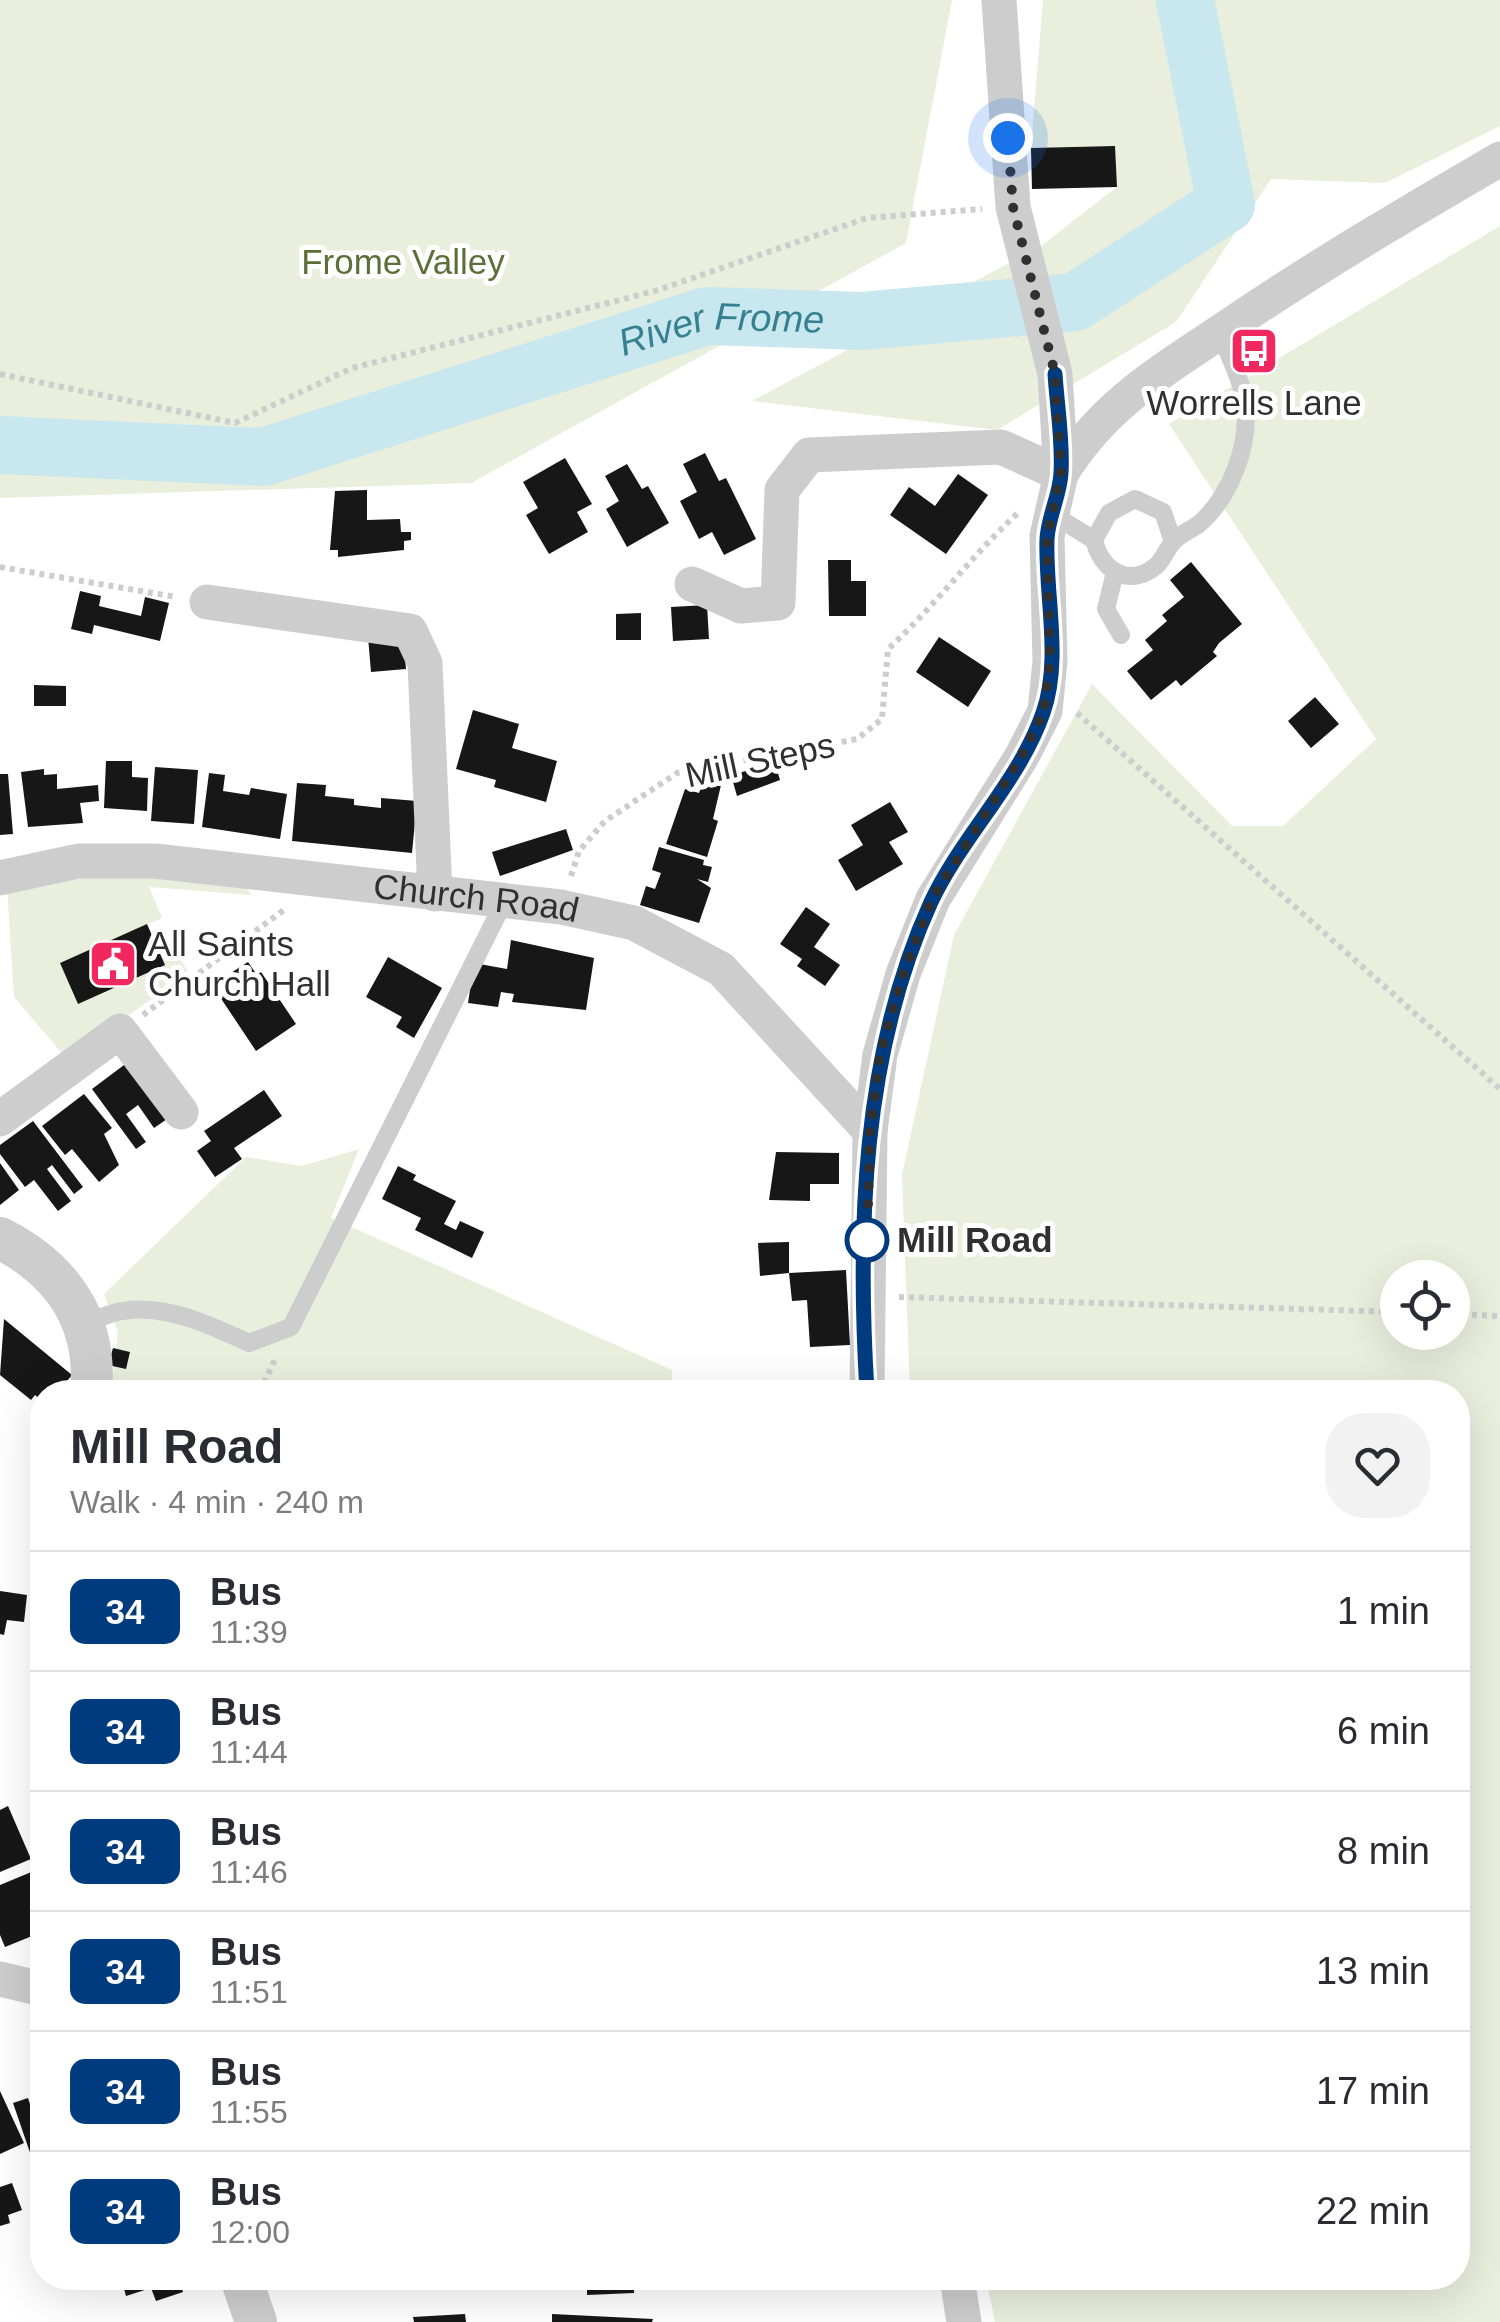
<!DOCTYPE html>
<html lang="en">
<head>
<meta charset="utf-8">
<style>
  :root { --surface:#fff; --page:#f2f2f3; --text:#2b2b33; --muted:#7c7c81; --line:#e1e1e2 }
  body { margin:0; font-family:Arial,sans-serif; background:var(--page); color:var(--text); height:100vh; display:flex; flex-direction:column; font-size:38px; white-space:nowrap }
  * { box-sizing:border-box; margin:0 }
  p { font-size:32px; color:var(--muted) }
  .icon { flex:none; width:55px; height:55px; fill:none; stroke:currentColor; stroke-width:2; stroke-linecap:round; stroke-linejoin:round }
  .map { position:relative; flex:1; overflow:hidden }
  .panel { position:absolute; left:30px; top:1380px; width:1440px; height:910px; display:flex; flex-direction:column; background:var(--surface); border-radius:40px; box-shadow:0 10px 40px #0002 }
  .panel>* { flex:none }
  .badge { padding:0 20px; border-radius:15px; font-size:35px; line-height:65px }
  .tools { position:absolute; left:1380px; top:1260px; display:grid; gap:20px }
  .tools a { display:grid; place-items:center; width:90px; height:90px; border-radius:50%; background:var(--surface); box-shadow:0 10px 40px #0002; font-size:50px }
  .you { position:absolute; width:50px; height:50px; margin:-25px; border:8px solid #fff; border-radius:50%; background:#1a73e8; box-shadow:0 0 0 15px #1a73e833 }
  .map>.badge { position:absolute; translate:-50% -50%; box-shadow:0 0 0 5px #fff }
  .round { display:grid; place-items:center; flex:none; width:105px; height:105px; border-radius:40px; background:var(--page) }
  .overview { display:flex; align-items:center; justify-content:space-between; height:170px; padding:0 40px }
  h1 { font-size:48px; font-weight:700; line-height:75px }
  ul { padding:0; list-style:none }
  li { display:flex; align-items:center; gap:30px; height:120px; padding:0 40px; border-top:2px solid var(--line) }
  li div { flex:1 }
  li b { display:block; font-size:38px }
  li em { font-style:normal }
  li .badge { min-width:110px; font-weight:700; text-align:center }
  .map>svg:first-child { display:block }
  .green { fill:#e9eedd; fill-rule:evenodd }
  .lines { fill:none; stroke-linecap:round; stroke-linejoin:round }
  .river { stroke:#c8e7ef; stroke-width:58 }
  .building { fill:#171717 }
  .path { stroke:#cdcdcd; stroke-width:6; stroke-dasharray:5 5; stroke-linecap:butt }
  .service { stroke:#cdcdcd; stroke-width:18 }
  .minor { stroke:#cdcdcd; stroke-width:35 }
  .tertiary { stroke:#cdcdcd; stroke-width:42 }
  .line-casing { stroke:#fff; stroke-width:22 }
  .line { stroke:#003b80; stroke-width:15 }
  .walk { stroke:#303030; stroke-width:10; stroke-dasharray:0 18 }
  .stop-dot { fill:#fff; stroke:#003b80; stroke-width:5 }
  .labels { text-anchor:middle; stroke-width:10; stroke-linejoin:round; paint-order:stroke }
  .park-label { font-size:35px; fill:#5d6f39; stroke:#fff }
  .poi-label { font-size:35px; fill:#303030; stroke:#fff }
  .street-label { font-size:35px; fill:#303030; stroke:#fff }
  .stop-label { font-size:35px; font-weight:bold; fill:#303030; stroke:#fff; text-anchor:start }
  .water-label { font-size:38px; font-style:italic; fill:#358091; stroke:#fff }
</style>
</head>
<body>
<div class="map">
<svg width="1500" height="2322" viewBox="0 0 1500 2322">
  <rect width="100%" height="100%" fill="#fff"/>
  <path class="green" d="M0 0H952L906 243 471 483 0 498Z
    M1043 0H1500V126L1385 183 1271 179 1176 322 997 430 752 401 1041 246 1117 187 1115 146 1031 148Z
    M1500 226V2322H995L986 2278H1458V1392H910L902 1175 954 935 1092 684 1232 826H1283L1376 739 1169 424ZM1398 1278H1452V1332H1398Z
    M93 864 241 881 252 895 149 887 162 918 60 963 79 1003 164 965 162 957 176 950 188 973 67 1059 14 997 7 886Z
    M359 1149 331 1218 672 1370V1392H111L118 1332 104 1294 246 1157 302 1166Z"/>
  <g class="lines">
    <path class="river" id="s1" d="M0 445 263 457 707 316 862 321 1075 302 1226 204 1185 0"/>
  </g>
  <path class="building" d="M1115 146 1117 187 1032 189 1031 148Z
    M705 453 719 481 726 478 756 539 724 555 712 532 699 539 680 501 697 492 683 464Z
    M565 458 592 504 577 512 588 532 549 554 526 515 538 508 523 482Z
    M627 464 642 489 648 486 669 523 627 547 606 509 619 501 605 476Z
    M958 474 988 495 946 554 890 515 909 487 935 506Z
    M367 490V520L400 519 401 532H411V540L404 541V550L338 557V550H330L335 491Z
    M828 560H851V581H866V616H829Z
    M1191 562 1242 624 1219 643 1213 652 1217 656 1181 686 1176 680 1151 700 1127 671 1153 650 1145 640 1167 621 1162 615 1184 597 1170 580Z
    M80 591 101 596 99 606 141 616 145 597 169 603 160 641 94 625 92 634 71 629Z
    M707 605 709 639 673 641 671 607Z
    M641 613V640H616V614Z
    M403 634 406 669 371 672 368 637Z
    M939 637 991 671 968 707 916 672Z
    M34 685 66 686V706H34Z
    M1315 697 1339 724 1311 748 1288 721Z
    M473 710 519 724 512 748 557 761 546 802 494 787 496 780 456 769Z
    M106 761H132V777L148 778 147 811 104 808Z
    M775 763 780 780 737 796 731 775Z
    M155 767 198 770 194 824 151 821Z
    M44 769V775L57 774V789L98 785 99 801 80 803 83 823 28 827 21 772Z
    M209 773 225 775 223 791 249 795 251 788 287 794 280 839 202 827Z
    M0 774H8L13 834 0 835Z
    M704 778 721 785 713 819 718 821 707 857 666 844 685 789 699 793Z
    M297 783 326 785 325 796 354 799V805L381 808V798L417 801 412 853 292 841Z
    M890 802 908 832 889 842 903 864 856 891 838 860 863 845 851 825Z
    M566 829 573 850 500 876 492 852Z
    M659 847 704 860 703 865 712 867 708 882 697 879 711 888 699 923 640 905 646 886 655 889 661 873 652 870Z
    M806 907 830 924 814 947 840 965 825 986 797 966 802 959 780 944Z
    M147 924 165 965 78 1004 60 963Z
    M511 940 594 958 586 1010 512 1002 514 994 501 992 498 1007 468 1003 474 963 507 969Z
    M388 957 442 988 414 1038 396 1027 402 1017 366 997Z
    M248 962 257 975 261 972 296 1024 256 1051 212 985Z
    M128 1062 167 1119 154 1128 138 1105 126 1114 146 1142 136 1149 92 1089Z
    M264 1090 282 1116 234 1148 242 1159 215 1177 197 1151 211 1141 204 1131Z
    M84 1094 112 1128 104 1134 119 1165 99 1182 72 1149 65 1155 42 1126Z
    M33 1121 83 1187 74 1194 52 1165 47 1169 71 1201 58 1211 34 1180 25 1187 0 1154V1145Z
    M776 1152 839 1153V1184H810V1201L769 1200Z
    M0 1163 19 1190 0 1205Z
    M398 1166 416 1175 413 1180 456 1201 444 1224 456 1230 460 1221 484 1232 472 1258 415 1230 421 1218 382 1199Z
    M789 1242V1273L760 1276 758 1243Z
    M846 1270 850 1345 810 1347 807 1300 792 1301 789 1273Z
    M4 1319 72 1375 58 1392H42V1401L35 1395 31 1400 0 1375Z
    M113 1348 130 1352 126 1369 108 1365Z
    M160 1380 184 1392H154Z
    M785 1380 787 1392H743V1388Z
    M0 1591 27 1595 24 1622 7 1620 4 1635 0 1634Z
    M8 1806 31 1859 0 1872V1810Z
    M41 1868 42 1932 5 1947 0 1935V1885Z
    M0 2091 24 2143 0 2154Z
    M28 2098 34 2116 42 2113V2168L36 2170 13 2103Z
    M12 2183 22 2210 8 2215 10 2223 0 2226V2187Z
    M121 2278H154L157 2286 179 2279 183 2292 156 2301 151 2288 126 2296Z
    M570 2278H634V2293L587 2295V2282L571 2283Z
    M465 2314 466 2322H414L413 2317Z
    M552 2314 653 2319 652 2322H552Z"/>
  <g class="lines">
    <path class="path" d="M0 374 235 423 352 368 655 291 867 218 982 209
      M0 567 176 597
      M1077 713 1500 1089
      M571 876 579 851 605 821 677 773 857 739 882 719 888 649C935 606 972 555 1019 512
      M157 947 172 941
      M143 1015 285 909
      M899 1297 1398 1312
      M1452 1314 1500 1316
      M260 1392 276 1357"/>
    <path class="service" d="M1052 514 1094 540
      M1173 542 1163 512 1135 499 1109 513 1094 540C1101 569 1128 589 1156 566 1164 559 1166 549 1174 541 1180 534 1191 530 1199 524 1230 497 1250 446 1245 405 1243 382 1228 355 1220 332
      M1115 572 1106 609 1121 635
      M86 1326C136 1291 198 1319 249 1343L291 1327 504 902"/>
    <g class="minor">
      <path d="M692 584 741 606 778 603 782 490 809 455 1001 447 1061 474C1104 403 1164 370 1232 324 1319 265 1409 212 1500 159"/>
      <path d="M207 602 410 631 425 663 435 894"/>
      <path id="s2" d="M0 878 78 861H155L561 907 634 923 721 969 870 1131"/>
      <path d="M0 1119 120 1031 181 1112"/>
      <path d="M867 1392 870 1131 880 1055 903 974 933 899 1022 756 1045 711 1050 661 1047 536 1061 474 1055 374 1013 207 999 0"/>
      <path d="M0 1979 42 1989"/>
      <path d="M957 2278 964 2322"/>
    </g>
    <path class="tertiary" d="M0 1238C62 1270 98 1320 91 1392
      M241 2278 256 2322"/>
  </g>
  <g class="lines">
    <g class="line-casing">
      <path id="line" d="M867 1392C857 1228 862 1054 931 902 962 836 1019 782 1043 713 1062 660 1045 595 1047 539 1048 517 1060 495 1061 473 1063 440 1057 406 1055 374"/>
    </g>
    <use href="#line" class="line"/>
    <path class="walk" d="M867 1240 870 1132 880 1055 903 974 932 899 1022 756 1044 711 1050 661 1047 536 1061 474 1055 374 1013 207 1008 138"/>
  </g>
  <defs>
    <g id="bus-square" transform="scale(2.5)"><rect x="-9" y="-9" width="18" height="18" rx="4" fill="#f1275f" stroke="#fff"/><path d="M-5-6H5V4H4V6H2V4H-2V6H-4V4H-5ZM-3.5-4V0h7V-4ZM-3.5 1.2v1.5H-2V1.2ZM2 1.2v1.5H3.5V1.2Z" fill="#fff"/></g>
    <g id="civic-square" transform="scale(2.5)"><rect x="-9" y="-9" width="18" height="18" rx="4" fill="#f1275f" stroke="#fff"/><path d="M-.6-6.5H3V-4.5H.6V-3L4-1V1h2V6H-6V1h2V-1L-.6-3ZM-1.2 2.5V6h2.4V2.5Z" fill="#fff"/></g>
  </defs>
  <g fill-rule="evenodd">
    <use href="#bus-square" x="1254" y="351"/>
    <use href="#civic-square" x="113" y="964"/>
  </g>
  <circle class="stop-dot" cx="867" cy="1240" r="20"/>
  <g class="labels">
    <g class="park-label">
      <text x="403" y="274">Frome Valley</text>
    </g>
    <g class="poi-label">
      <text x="1254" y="415">Worrells Lane</text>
      <text x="148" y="956" text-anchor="start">All Saints<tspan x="148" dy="40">Church Hall</tspan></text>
    </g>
    <g class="street-label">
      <text transform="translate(760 760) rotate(-12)" y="12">Mill Steps</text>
      <text dy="12" stroke="none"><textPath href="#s2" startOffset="480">Church Road</textPath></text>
    </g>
    <g class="stop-label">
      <text x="897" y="1252">Mill Road</text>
    </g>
    <g class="water-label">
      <text dy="13" stroke="none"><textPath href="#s1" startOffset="742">River Frome</textPath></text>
    </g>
  </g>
</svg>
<div class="tools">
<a><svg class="icon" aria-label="locate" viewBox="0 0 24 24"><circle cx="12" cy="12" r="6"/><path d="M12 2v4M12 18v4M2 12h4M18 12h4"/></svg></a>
</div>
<div class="you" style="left:1008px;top:138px"></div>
<section class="panel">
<div class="overview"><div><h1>Mill Road</h1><p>Walk · 4 min · 240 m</p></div><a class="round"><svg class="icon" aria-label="heart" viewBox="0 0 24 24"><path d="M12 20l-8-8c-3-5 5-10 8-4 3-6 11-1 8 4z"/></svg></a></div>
<ul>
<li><span class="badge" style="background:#003b80;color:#fff">34</span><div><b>Bus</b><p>11:39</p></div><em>1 min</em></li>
<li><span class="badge" style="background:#003b80;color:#fff">34</span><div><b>Bus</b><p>11:44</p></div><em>6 min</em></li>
<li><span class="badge" style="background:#003b80;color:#fff">34</span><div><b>Bus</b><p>11:46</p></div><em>8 min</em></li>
<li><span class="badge" style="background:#003b80;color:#fff">34</span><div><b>Bus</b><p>11:51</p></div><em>13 min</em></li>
<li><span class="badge" style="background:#003b80;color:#fff">34</span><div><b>Bus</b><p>11:55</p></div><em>17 min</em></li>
<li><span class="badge" style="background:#003b80;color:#fff">34</span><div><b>Bus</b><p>12:00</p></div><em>22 min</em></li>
</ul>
</section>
</div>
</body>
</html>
